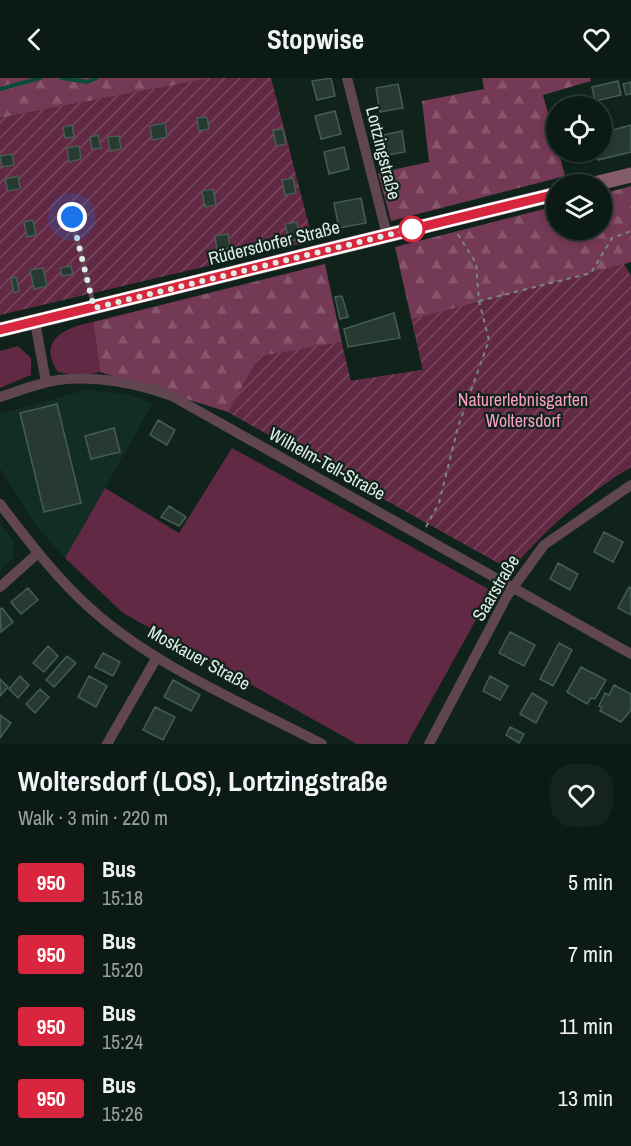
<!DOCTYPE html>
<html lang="en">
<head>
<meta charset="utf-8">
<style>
  :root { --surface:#0b1a14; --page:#14231d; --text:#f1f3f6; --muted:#9aa1a0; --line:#2b3834 }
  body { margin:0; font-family:"Archivo Narrow",sans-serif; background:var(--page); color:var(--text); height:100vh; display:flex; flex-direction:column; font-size:22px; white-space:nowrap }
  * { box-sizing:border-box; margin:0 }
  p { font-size:20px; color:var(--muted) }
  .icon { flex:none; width:33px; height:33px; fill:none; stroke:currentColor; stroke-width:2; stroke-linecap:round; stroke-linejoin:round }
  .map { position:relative; height:666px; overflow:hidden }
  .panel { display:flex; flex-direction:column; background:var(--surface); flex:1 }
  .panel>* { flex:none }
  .badge { padding:0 12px; border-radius:4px; font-size:21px; line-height:39px }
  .buttons { position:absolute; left:546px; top:18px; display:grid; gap:12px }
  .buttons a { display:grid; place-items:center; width:66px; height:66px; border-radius:50%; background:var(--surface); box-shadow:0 3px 9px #0003,0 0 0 2px var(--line); font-size:30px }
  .you { position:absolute; width:30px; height:30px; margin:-15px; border:4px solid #fff; border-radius:50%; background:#1a73e8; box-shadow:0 0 0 9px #1a73e833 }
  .map>.badge { position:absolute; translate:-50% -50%; box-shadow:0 0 0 3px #fff }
  .round { display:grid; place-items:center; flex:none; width:63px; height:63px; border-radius:24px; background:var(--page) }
  .head { display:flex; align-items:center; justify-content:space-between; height:102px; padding:0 18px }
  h1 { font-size:28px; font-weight:700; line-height:45px }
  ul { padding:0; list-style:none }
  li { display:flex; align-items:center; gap:18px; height:72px; padding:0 18px }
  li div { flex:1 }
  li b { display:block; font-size:22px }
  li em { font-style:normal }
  li .badge { min-width:66px; font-weight:700; text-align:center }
  header { display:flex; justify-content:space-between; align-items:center; height:78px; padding:0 18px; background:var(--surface); font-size:27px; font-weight:700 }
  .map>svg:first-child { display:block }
  .built { fill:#122e24 }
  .grass { fill:#622944 }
  .forest { fill:url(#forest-firs) }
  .garden { fill:url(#garden-furrows) }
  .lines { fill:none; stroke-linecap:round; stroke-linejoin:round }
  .stream { stroke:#084b37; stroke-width:4 }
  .building { fill:#263a32; stroke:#475c53; stroke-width:1.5 }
  .path { stroke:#788780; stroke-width:2; stroke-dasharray:4.5 4.5; stroke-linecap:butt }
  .lane { stroke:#614651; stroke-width:5 }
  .street { stroke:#614651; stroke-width:10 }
  .secondary { stroke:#865c6d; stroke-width:15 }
  .line-casing { stroke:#fff; stroke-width:14 }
  .line { stroke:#d7263d; stroke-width:9 }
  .walk { stroke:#dfebe5; stroke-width:6; stroke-dasharray:0 10.8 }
  .stop-dot { fill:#fff; stroke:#d7263d; stroke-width:3 }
  .labels { text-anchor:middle; stroke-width:4.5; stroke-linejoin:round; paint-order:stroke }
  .street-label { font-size:18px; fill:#dfebe5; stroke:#0f231b }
  .park-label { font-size:18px; fill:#fa9dc5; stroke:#0f231b }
</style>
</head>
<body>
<header><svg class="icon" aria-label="back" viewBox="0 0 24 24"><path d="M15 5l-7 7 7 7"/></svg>Stopwise<svg class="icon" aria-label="heart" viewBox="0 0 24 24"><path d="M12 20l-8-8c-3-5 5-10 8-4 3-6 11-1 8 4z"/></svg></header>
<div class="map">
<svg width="631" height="666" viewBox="0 0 631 666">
  <defs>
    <pattern id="forest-firs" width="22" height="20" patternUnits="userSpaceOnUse" patternTransform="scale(1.5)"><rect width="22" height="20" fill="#743954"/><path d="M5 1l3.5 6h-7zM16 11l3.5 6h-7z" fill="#87566c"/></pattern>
    <pattern id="garden-furrows" width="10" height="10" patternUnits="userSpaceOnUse" patternTransform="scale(1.5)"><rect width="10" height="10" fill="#622944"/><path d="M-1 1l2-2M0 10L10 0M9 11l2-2" fill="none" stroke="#78485f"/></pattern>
  </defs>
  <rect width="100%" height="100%" fill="#0f231b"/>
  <path class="built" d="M85 312 127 316 153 325 65 480 38 450 0 390V336Z
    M0 444 13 463 14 479 0 492Z"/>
  <path class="grass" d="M93 244 100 294 82 298 58 294C36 262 66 249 93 244Z
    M18 268 31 280V297L0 310V273Z
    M232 370 492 513 407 666H357L123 535 65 480 105 410 179 455Z"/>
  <path class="forest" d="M0 0H212L0 40Z
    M482 0H590L591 3 543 17 565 98 391 143 378 95 429 84 422 23 484 11Z
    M631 108V184L624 186 631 198V389C584 417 546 450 511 492L228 334 100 294 93 244 325 186 350 303 423 292 395 169 556 128V152H602V116Z"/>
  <path class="garden" d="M211 0H271L313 163 0 237V40Z
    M623 186 631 198V389C584 417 546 450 511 492L228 334 259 278 341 264 351 303 423 292 412 241Z"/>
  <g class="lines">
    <path class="stream" d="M62 0 87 4 96 0
      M0 11 40 0"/>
  </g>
  <path class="building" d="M331 0 335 18 317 22 312 3Z
    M618 3 621 17 595 23 592 9Z
    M631 4V16L626 17 623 6Z
    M398 6 403 30 380 34 376 10Z
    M335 33 341 56 321 61 315 38Z
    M207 39 209 51 199 53 197 40Z
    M165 45 167 59 152 62 150 48Z
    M72 47 74 59 65 60 63 49Z
    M631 47V74L598 82 595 74H602V55Z
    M283 51 286 66 276 68 273 52Z
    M402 53 405 74 387 77 383 57Z
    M98 57 101 70 92 71 90 59Z
    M119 58 121 71 110 73 108 59Z
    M79 68 81 81 69 84 67 70Z
    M344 69 349 91 329 96 324 74Z
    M12 76 14 87 2 89 0 78Z
    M18 98 20 111 8 113 5 101Z
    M293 100 296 115 285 117 282 102Z
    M213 111 216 127 205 129 202 113Z
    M361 120 366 145 339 150 334 125Z
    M33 142 36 157 27 159 24 144Z
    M297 144 300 161 289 163 285 146Z
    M228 156 230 170 217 173 215 158Z
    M71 188 73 196 62 198 60 190Z
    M43 190 47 208 34 211 30 192Z
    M16 199 19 213 14 215 11 200Z
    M342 218 348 239 340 241 335 219Z
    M394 235 400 260 348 269 344 251Z
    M57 326 81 425 44 434 20 335Z
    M158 342 175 352 167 367 150 357Z
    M114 350 120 374 91 381 85 358Z
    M169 428 186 439 179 448 161 439Z
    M604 454 623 464 613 484 594 474Z
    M558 485 578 496 570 512 550 501Z
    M629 509 631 510V537L618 530Z
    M28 510 38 522 21 536 11 524Z
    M2 530 13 544 1 554 0 532Z
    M510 554 535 567 524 588 499 575Z
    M559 565 572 572 553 608 540 601Z
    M48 568 58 578 44 594 33 585Z
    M103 575 120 584 113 598 95 589Z
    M67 578 76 585 54 609 46 602Z
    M581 589 606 602 595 621 591 620 587 626 567 614Z
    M20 598 29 607 18 620 9 611Z
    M89 598 107 608 96 629 78 619Z
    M490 598 508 608 500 622 483 613Z
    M0 601 8 609 0 618Z
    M173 602 200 617 191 633 164 619Z
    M614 607 631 616V632L621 644 600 633 602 630 599 628 605 615 609 617Z
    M40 611 49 619 35 635 26 626Z
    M532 615 547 624 536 645 520 636Z
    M155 629 175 639 163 662 143 652Z
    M0 637 11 645 0 660Z
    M510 649 524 656 519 665 506 657Z"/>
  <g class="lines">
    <path class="path" d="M479 223 591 195 612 160 631 153
      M426 449 439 425 458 349 489 262 479 223 476 185 457 155"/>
    <path class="lane" d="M68 127 94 228"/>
    <path class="street" d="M347 0 387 157
      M35 244 46 304
      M0 319C19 313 38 305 58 302 95 297 137 305 172 318L631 576
      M0 426C28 462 56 500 90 530 152 587 247 627 322 666
      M0 509 38 475
      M107 666 157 579
      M429 666 507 518 544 467 631 407"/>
    <path class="secondary" d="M594 106 631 97
      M0 252 556 116"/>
  </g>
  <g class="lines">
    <g class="line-casing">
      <path id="line" d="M0 252 556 116"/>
    </g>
    <use href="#line" class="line"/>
    <path class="walk" d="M72 139 94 230 412 151"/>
  </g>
  <circle class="stop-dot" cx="412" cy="151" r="12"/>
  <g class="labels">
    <g class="street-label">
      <text transform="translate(383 75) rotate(76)" y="6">Lortzingstraße</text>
      <text transform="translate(274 165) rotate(-14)" y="6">Rüdersdorfer Straße</text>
      <text transform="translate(327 386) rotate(29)" y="6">Wilhelm-Tell-Straße</text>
      <text transform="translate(496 510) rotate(-59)" y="6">Saarstraße</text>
      <text transform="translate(199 580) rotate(29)" y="6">Moskauer Straße</text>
    </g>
    <g class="park-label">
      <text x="523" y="328">Naturerlebnisgarten<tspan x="523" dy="21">Woltersdorf</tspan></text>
    </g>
  </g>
</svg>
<div class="buttons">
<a><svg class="icon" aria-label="locate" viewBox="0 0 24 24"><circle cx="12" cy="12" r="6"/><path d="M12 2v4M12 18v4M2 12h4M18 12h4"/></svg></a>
<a><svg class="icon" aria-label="layers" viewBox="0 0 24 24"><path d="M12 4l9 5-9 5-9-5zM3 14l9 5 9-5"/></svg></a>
</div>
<div class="you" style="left:72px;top:139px"></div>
</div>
<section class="panel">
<div class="head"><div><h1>Woltersdorf (LOS), Lortzingstraße</h1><p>Walk · 3 min · 220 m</p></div><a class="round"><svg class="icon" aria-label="heart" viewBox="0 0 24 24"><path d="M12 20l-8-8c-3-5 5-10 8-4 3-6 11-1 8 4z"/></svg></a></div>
<ul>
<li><span class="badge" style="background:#d7263d;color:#fff">950</span><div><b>Bus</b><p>15:18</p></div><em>5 min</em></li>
<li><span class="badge" style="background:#d7263d;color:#fff">950</span><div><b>Bus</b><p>15:20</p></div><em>7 min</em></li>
<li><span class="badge" style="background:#d7263d;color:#fff">950</span><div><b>Bus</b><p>15:24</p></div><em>11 min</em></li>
<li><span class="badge" style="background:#d7263d;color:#fff">950</span><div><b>Bus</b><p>15:26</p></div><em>13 min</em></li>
</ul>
</section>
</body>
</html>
